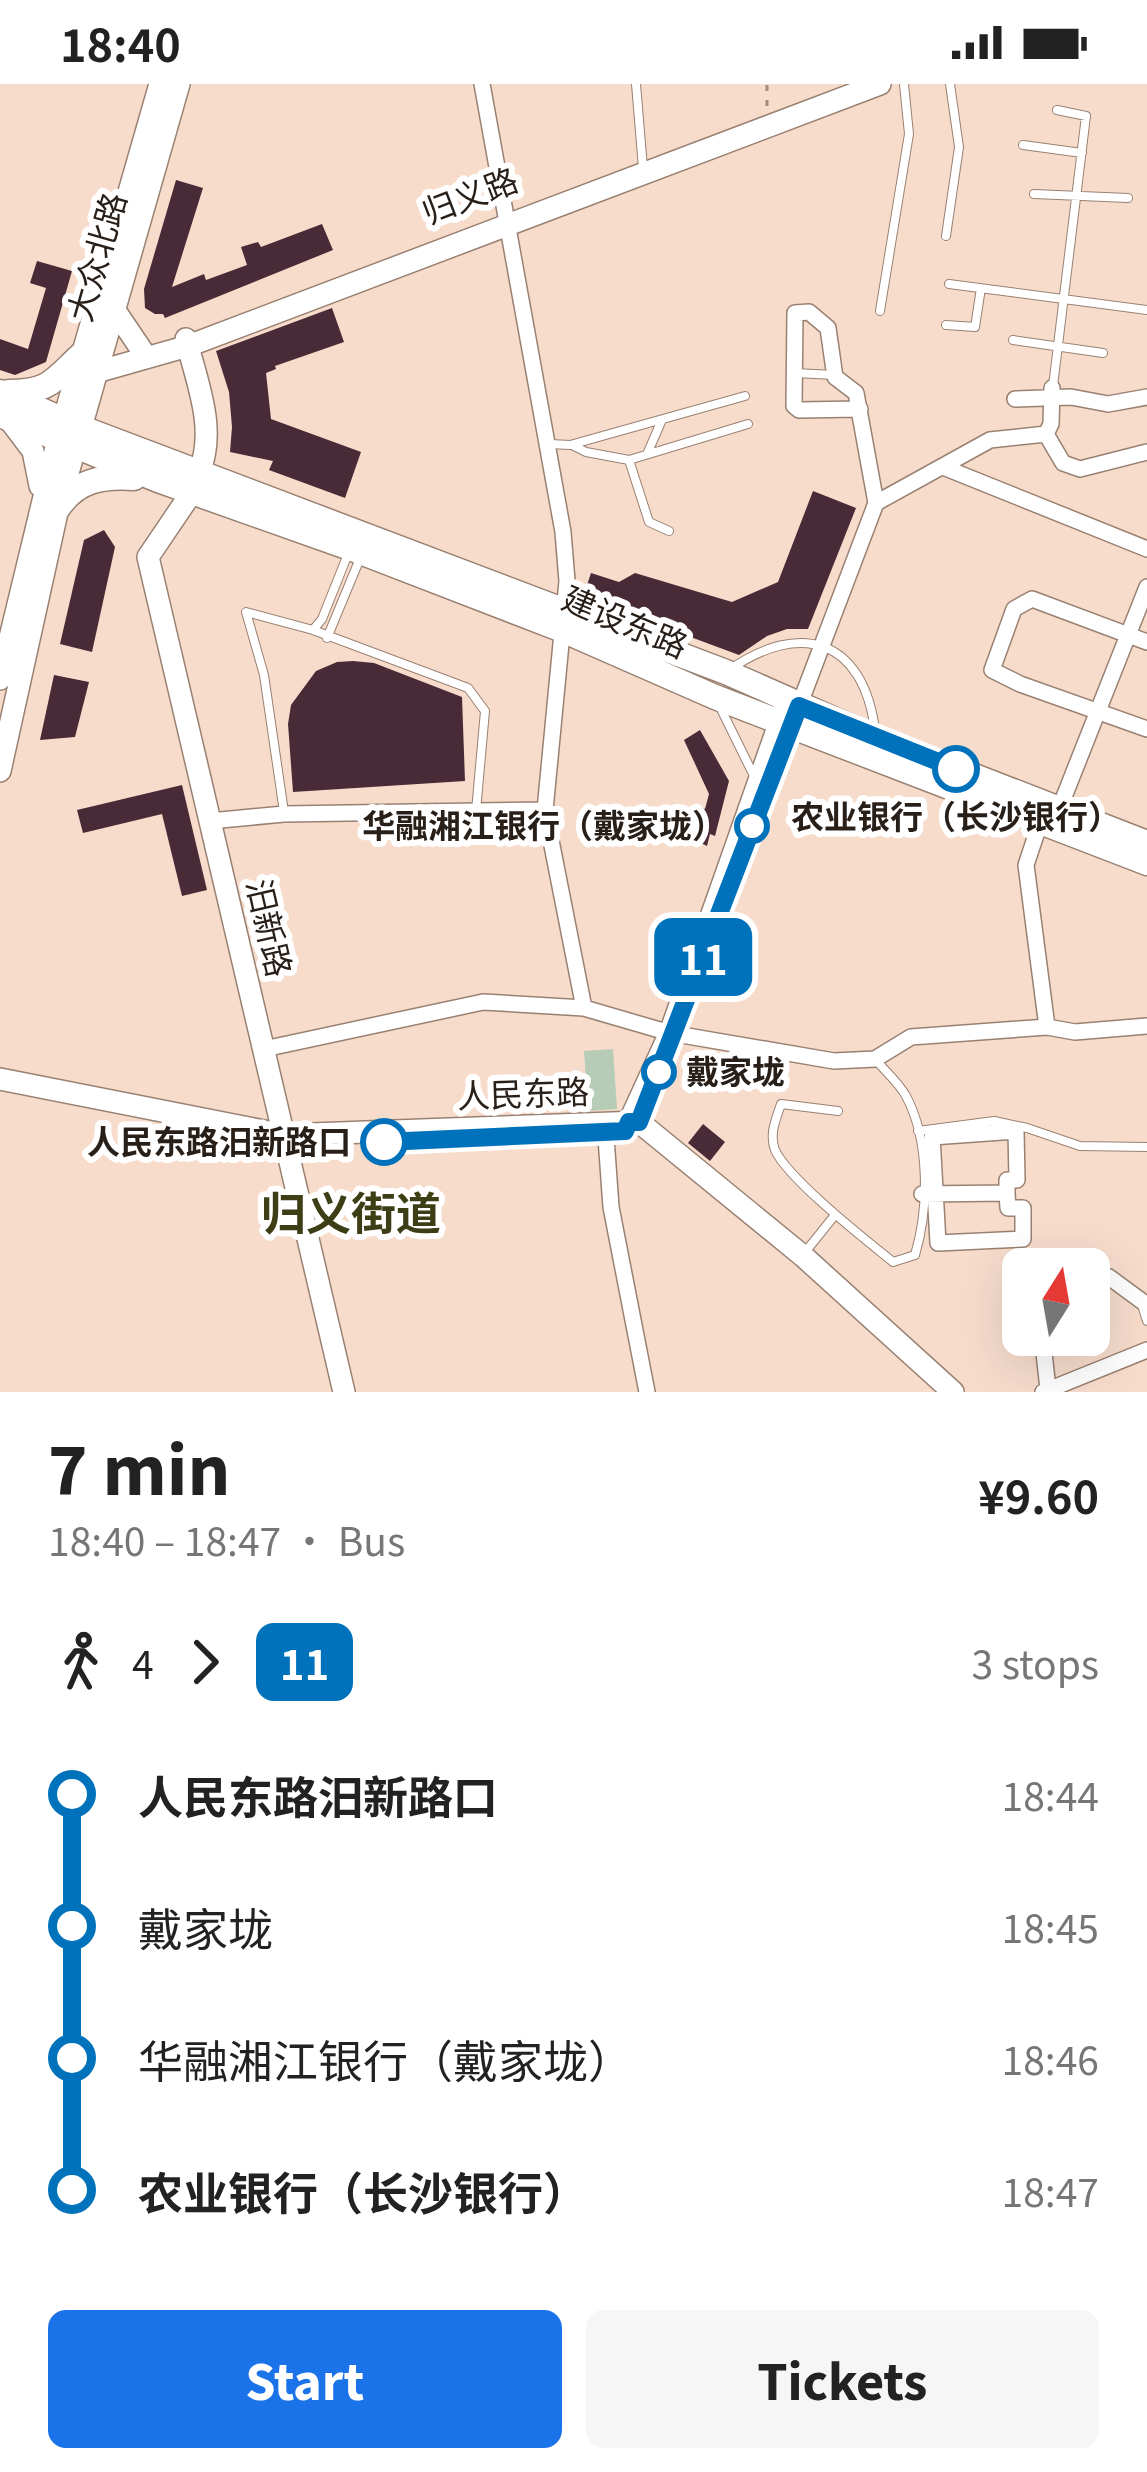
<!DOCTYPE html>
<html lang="en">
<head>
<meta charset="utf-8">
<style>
  :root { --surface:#fff; --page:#f6f6f6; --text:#222; --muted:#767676; --accent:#1a73e8 }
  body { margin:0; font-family:Georgia,"Noto Sans SC",serif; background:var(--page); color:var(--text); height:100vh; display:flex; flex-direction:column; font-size:45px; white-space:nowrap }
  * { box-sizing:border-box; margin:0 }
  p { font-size:39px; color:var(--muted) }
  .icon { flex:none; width:66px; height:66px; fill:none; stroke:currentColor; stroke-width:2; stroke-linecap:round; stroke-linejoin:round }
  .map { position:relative; height:1308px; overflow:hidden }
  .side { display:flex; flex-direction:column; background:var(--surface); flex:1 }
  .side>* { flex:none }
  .badge { padding:0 24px; border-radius:18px; font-size:42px; line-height:78px }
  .needle { width:78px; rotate:11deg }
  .fabs { position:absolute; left:1002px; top:1164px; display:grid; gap:24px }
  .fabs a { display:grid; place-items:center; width:108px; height:108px; border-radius:18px; background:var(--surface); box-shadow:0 12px 48px #0002; font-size:60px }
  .map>.badge { position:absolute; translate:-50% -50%; box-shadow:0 0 0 6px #fff }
  .legs { display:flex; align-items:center; gap:18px; height:132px; padding:0 48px; font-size:39px }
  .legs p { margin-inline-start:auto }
  .summary { display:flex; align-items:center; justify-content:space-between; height:204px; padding:0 48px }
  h1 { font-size:66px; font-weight:800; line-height:90px }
  .action { display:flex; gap:24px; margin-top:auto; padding:24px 48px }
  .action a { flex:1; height:138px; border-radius:18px; background:var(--accent); color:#fff; font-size:48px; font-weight:800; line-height:138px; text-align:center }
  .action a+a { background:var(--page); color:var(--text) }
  ul { padding:0 48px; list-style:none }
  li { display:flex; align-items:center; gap:42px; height:132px; font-size:45px }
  li i { display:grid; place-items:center; width:18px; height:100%; margin:0 15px; background:currentColor }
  li i::after { content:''; width:30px; height:30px; margin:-15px; border:9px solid; border-radius:50%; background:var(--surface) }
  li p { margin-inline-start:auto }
  li:first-child i { background:linear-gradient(#0000 50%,currentColor 0) }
  li:last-child i { background:linear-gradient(currentColor 50%,#0000 0) }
  .status { display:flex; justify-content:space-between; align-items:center; height:84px; padding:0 60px; background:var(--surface); direction:ltr }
  .status svg { height:33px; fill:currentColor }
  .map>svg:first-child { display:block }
  .green { fill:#b6ccb6 }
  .building { fill:#482b37 }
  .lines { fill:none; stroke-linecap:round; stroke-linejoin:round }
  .service-casing { stroke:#998172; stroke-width:10 }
  .minor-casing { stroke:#998172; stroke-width:18 }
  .tertiary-casing { stroke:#998172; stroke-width:24 }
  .secondary-casing { stroke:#998172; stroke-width:24 }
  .primary-casing { stroke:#998172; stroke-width:27 }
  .path { stroke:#9e8b7f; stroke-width:3; stroke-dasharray:6 9; stroke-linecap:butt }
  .service { stroke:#fff; stroke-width:8 }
  .minor { stroke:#fff; stroke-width:15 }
  .tertiary { stroke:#fff; stroke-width:21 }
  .secondary { stroke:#fff; stroke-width:21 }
  .primary { stroke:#fff; stroke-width:24 }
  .line-1-casing { stroke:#fff; stroke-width:27 }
  .line-1 { stroke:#0072bc; stroke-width:18 }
  .stop-1-dot { fill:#fff; stroke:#0072bc; stroke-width:6 }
  .labels { text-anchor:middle; stroke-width:12; stroke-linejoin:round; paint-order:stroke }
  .street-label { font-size:33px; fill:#291f19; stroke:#fff }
  .stop-label { font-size:33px; font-weight:bold; fill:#291f19; stroke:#fff; text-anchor:end }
  .district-label { font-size:45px; font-weight:bold; fill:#3d3e15; stroke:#fff }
</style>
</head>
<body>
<div class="status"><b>18:40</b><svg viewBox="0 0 49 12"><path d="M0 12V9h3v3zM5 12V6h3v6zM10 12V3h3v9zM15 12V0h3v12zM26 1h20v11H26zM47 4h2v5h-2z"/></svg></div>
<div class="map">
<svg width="1147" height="1308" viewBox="0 0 1147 1308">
  <rect width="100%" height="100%" fill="#f7dccc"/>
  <path class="green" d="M613 965 617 1025 588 1027 584 967Z"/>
  <path class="building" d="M176 96 203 104 172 203 204 190 206 196 247 181 241 163 258 158 261 163 322 140 333 166 165 234 163 230H155L145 224 144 205Z
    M37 177 72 187 46 278 15 291 0 286V255L28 265 46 204 30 199Z
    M332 224 344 258 275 282 276 285 266 289 271 335 361 368 345 414 269 386 273 377 230 368 232 343 229 308 216 267Z
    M813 407 856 424 808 545H787L767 552 739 571 583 513 591 489 619 498 635 489 732 518 778 498Z
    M104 446 115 463 92 568 60 560 84 456Z
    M353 577 374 579 462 613 465 697 293 708 288 640 291 621 316 587 337 578Z
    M54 591 89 598 75 653 40 656Z
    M700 646 729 697 715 752 710 750 707 762 689 753 699 723 705 725 709 710 684 656Z
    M182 701 207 806 182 812 162 730 83 749 77 726Z
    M703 1040 725 1058 710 1077 688 1059Z"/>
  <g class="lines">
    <g class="service-casing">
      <path id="service" d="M636 0 643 84
        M1023 61 1082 69
        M1034 110 1128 114
        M946 152 959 63 950 0
        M949 200 1147 226
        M880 227 909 50 904 0
        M946 241 975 243 981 204
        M1013 256 1103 269
        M795 289 834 291
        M1053 302 1086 32 1057 26
        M550 360 570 361 745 312
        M572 361 586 368 629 376 748 340
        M648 368 661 338
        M629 376 649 438 669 447
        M313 546 322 535 348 470
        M327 554 361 472
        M729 586C801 536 863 555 875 646
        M721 625 754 692
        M284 728 264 591 246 528 313 546 468 604 485 627 476 727
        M838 1027 781 1020C776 1035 769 1050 775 1066 788 1095 866 1156 893 1178L915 1171C929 1124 930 1057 906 1012 899 999 885 987 876 976
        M918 1047 994 1037 1027 1044 1080 1062 1147 1063
        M806 1167 835 1131
        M1142 1221 1147 1237"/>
    </g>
    <g class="minor-casing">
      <path id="minor" d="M482 0 563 448 567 497 545 726 584 924
        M1015 315 1071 313 1108 320 1147 313
        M1046 350 1063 379 1080 385 1147 368
        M943 383 1147 465
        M876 419 990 356 1046 350 1051 340 1052 304
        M1147 558 1032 515 1014 525 992 586 1020 600 1147 645
        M799 622 876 419 856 309 835 293 828 244 809 228 795 229 794 322 799 326 860 325
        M1060 723 1147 503
        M210 737 284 730 545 726
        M1040 739 1026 781 1047 943
        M264 965 483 918 584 924 670 949 834 977 875 975 911 953 1047 943 1075 948 1147 942
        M605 1040 611 1123 647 1308
        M922 1110 1007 1109V1096H1017L1016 1047 932 1053 938 1159 1023 1155V1124H1008L1007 1109
        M1033 1185H1052
        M1089 1190 1109 1193 1147 1221
        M1042 1251 1048 1305
        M1043 1308 1147 1266"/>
    </g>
    <g class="tertiary-casing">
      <path id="tertiary" d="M186 255C197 298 217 346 199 388
        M100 287 188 262 880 0
        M192 408 148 473 344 1308
        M0 995 284 1051 639 1038 803 1172 953 1308
        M625 1047 670 949 785 623"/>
    </g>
    <g class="secondary-casing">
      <path id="secondary" d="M116 228 143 268
        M8 334 33 367 40 402
        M0 595 58 355 160 0
        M0 687 58 424 179 0"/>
    </g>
    <g class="primary-casing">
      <path id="primary" d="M0 308 82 344 726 588 876 654 1147 759
        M8 308C49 308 52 298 81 271
        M0 331 158 396 350 464 560 545 715 613 1147 779
        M58 424C77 396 102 392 134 394"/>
    </g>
    <path class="path" d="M767 22V0"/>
    <use href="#service" class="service"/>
    <use href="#minor" class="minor"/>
    <use href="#tertiary" class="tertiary"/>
    <use href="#secondary" class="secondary"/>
    <use href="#primary" class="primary"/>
  </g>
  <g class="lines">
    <g class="line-1-casing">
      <path id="line-1" d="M384 1058 625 1047 629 1038H639L799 622 956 685"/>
    </g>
    <use href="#line-1" class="line-1"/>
  </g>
  <g class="stop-1-dot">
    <circle cx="956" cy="685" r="21"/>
    <circle cx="752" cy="742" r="15"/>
    <circle cx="659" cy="988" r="15"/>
    <circle cx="384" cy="1058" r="21"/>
  </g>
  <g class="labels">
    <g class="street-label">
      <text transform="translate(470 112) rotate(-21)" y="12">归义路</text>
      <text transform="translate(97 173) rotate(-74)" y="12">大众北路</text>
      <text transform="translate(625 538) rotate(23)" y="12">建设东路</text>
      <text transform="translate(269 844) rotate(77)" y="12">汨新路</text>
      <text transform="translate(523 1010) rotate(-2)" y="12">人民东路</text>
    </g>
    <g class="stop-label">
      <text x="956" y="745" text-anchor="middle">农业银行（长沙银行）</text>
      <text x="725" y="754">华融湘江银行（戴家垅）</text>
      <text x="686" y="1000" text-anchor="start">戴家垅</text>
      <text x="351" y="1070">人民东路汨新路口</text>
    </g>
    <g class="district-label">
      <text x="351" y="1146">归义街道</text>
    </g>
  </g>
</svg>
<div class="fabs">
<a><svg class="needle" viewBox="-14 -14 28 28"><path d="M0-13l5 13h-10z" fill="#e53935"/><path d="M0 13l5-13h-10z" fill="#767676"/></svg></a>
</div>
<b class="badge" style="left:703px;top:873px;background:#0072bc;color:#fff">11</b>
</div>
<section class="side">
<div class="summary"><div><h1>7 min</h1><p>18:40 – 18:47 · Bus</p></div><b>¥9.60</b></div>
<div class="legs"><svg class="icon" aria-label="walk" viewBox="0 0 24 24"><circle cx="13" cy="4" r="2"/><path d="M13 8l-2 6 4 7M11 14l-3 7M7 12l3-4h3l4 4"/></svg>4<svg class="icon" aria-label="forward" viewBox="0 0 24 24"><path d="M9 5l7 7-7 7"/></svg><b class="badge" style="background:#0072bc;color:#fff">11</b><p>3 stops</p></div>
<ul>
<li><i style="color:#0072bc"></i><b>人民东路汨新路口</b><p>18:44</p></li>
<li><i style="color:#0072bc"></i><span>戴家垅</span><p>18:45</p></li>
<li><i style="color:#0072bc"></i><span>华融湘江银行（戴家垅）</span><p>18:46</p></li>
<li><i style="color:#0072bc"></i><b>农业银行（长沙银行）</b><p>18:47</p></li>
</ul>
<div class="action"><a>Start</a><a>Tickets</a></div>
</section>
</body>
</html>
